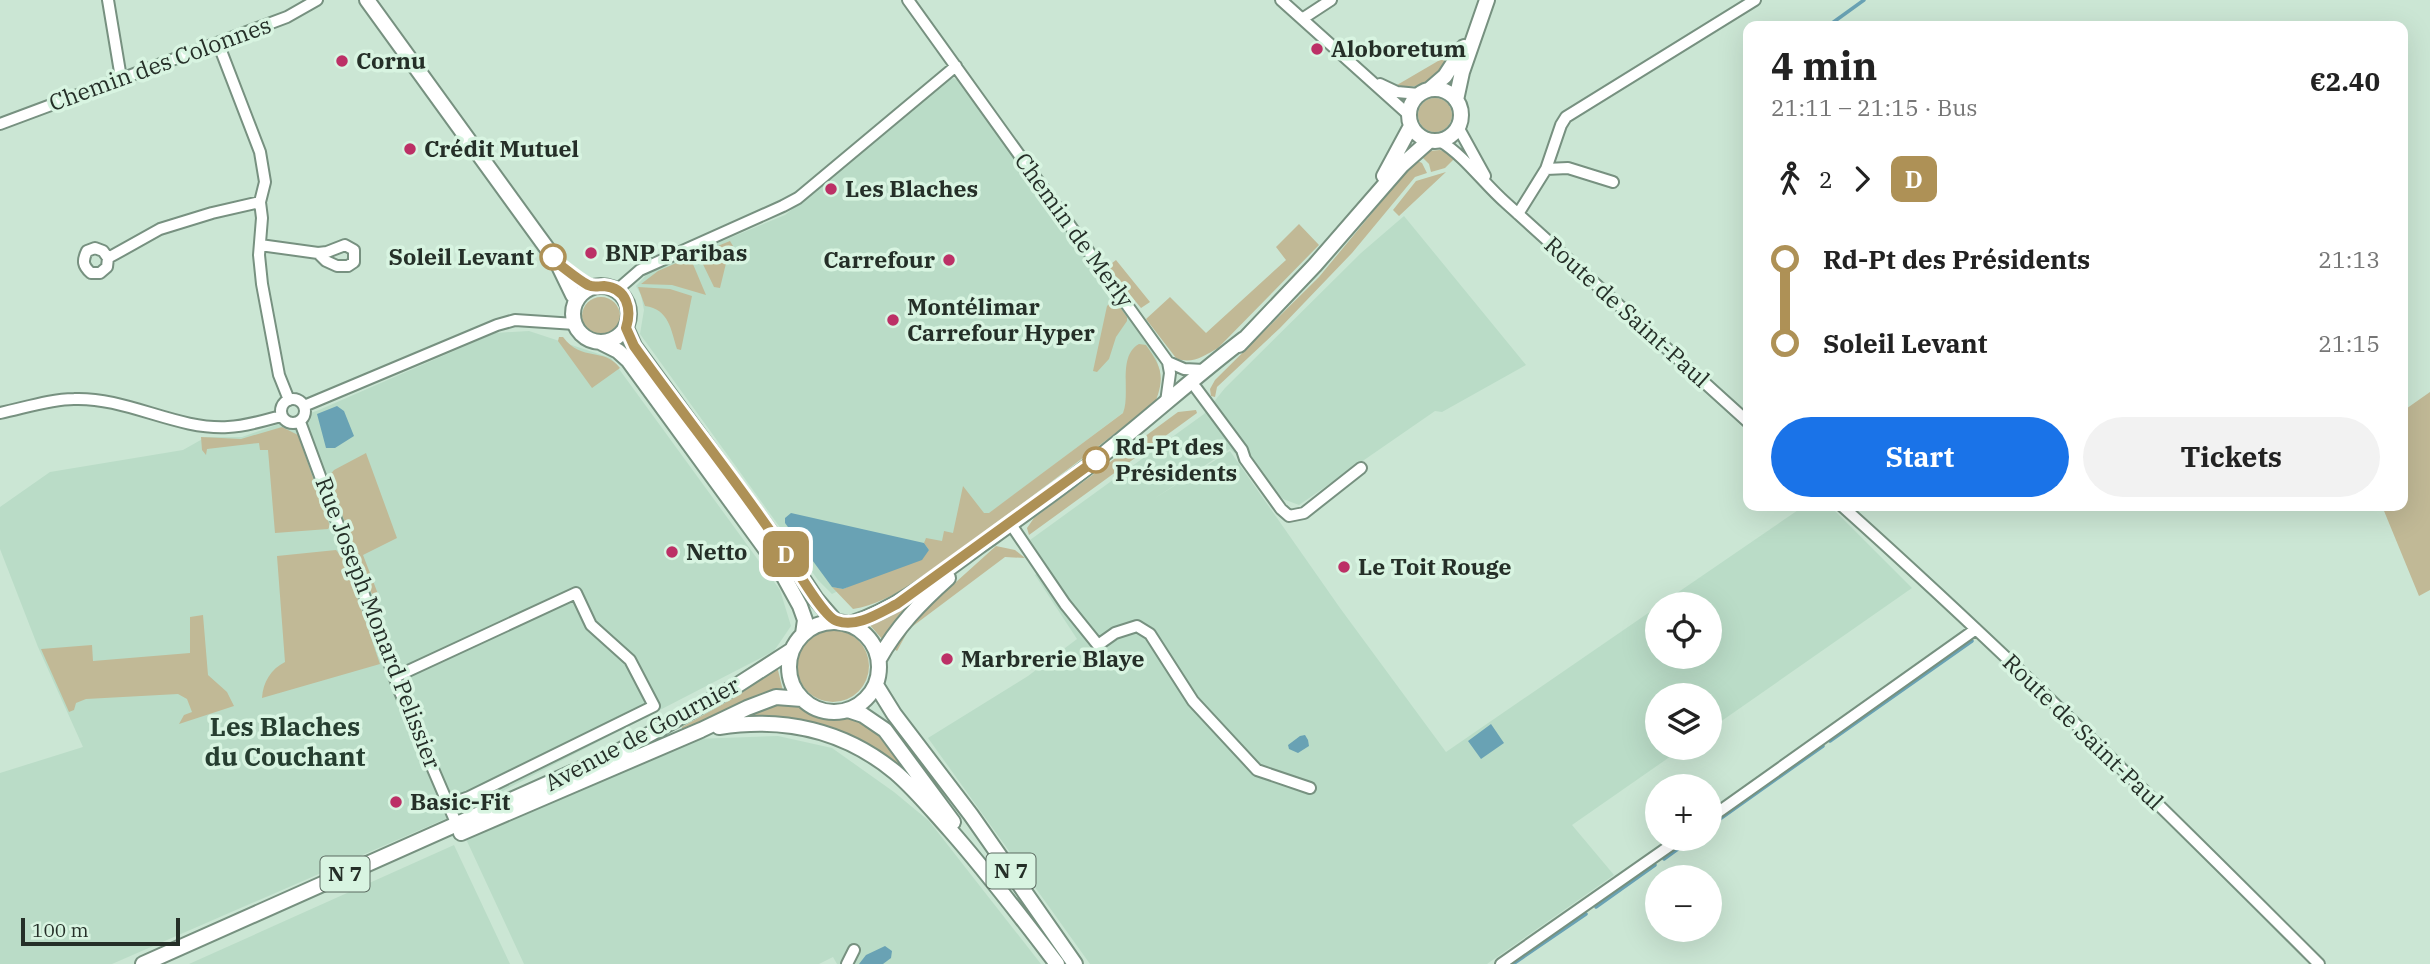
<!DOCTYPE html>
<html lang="en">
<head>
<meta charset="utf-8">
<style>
  :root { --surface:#fff; --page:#f2f2f2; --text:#222; --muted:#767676; --accent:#1a73e8 }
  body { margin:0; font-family:"IBM Plex Serif",serif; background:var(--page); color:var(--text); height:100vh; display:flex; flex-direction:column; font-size:26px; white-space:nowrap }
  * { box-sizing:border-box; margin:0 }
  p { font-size:23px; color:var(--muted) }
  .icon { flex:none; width:38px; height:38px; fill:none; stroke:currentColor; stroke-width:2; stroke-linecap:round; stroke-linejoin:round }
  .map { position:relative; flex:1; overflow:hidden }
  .drawer { position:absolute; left:1743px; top:21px; width:665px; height:490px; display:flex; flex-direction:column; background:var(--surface); border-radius:14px; box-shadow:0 7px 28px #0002 }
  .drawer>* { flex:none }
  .badge { padding:0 14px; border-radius:10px; font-size:24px; line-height:46px }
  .fabs { position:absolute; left:1645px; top:592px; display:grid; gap:14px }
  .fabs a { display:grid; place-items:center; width:77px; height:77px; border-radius:50%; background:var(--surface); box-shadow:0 7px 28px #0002; font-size:35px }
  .scale { position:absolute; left:21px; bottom:18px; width:159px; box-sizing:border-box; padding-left:7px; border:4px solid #252f28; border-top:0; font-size:19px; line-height:24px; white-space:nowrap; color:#252f28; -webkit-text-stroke:5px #d8f4e1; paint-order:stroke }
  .map>.badge { position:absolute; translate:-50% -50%; box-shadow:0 0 0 4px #fff }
  .legs { display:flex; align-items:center; gap:10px; height:77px; padding:0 28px; font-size:23px }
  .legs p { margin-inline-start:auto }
  .headline { display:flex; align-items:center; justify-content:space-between; height:119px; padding:0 28px }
  h1 { font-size:38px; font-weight:700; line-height:52px }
  .primary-button { display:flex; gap:14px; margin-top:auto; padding:14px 28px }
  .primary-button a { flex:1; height:80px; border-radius:42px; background:var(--accent); color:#fff; font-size:28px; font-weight:700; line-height:80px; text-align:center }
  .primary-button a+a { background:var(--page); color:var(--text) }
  ul { padding:0 28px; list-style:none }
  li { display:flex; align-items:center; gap:24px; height:84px; font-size:26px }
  li i { display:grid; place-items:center; width:10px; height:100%; margin:0 9px; background:currentColor }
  li i::after { content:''; width:18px; height:18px; margin:-9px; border:5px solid; border-radius:50%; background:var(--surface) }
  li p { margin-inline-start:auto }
  li:first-child i { background:linear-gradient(#0000 50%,currentColor 0) }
  li:last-child i { background:linear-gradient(currentColor 50%,#0000 0) }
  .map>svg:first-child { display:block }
  .built { fill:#badcc7 }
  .green { fill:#c1b996 }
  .water { fill:#69a2b4 }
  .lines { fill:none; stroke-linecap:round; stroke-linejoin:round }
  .stream { stroke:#69a2b4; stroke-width:3.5 }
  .minor-casing { stroke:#779180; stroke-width:14 }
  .major-casing { stroke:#779180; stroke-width:18 }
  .minor { stroke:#fff; stroke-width:10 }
  .major { stroke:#fff; stroke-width:14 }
  .line-1-casing { stroke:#fff; stroke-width:16 }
  .line-1 { stroke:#ae9156; stroke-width:10 }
  .poi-dot { fill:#bc3066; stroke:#d8f4e1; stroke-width:2.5 }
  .stop-1-dot { fill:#fff; stroke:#ae9156; stroke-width:3.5 }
  .labels { text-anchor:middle; stroke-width:7; stroke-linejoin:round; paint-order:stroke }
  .shield { fill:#d8f4e1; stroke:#5b6a60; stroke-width:2 }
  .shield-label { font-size:21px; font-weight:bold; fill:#252f28 }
  .poi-label { font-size:23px; font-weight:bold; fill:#252f28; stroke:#d8f4e1; text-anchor:start }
  .street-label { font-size:23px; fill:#252f28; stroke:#d8f4e1 }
  .stop-label { font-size:23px; font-weight:bold; fill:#252f28; stroke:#d8f4e1; text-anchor:end }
  .quarter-label { font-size:26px; font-weight:bold; fill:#263e30; stroke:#d8f4e1 }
</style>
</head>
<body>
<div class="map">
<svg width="2430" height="964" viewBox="0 0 2430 964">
  <rect width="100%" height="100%" fill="#cbe6d4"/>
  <path class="built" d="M953 78 962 82 1156 357 1160 372 1152 391 934 555 886 579 882 569 832 594 818 580 640 334 644 310 641 295 636 286 650 271 785 215 947 81Z
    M1404 216 1526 365 1442 412 1435 411 1299 505 1283 499 1230 449 1155 498 1230 451 1340 608 1446 752 1657 607V656H1710V604H1661L1804 506H1830L1912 588 1710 729V695H1657V747H1684L1572 825 1614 875 1487 964H1090L928 738 1028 676 1077 639 1035 575 1048 567 1030 540 1204 414 1225 388 1361 253Z
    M529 331 611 358 780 590 791 626 774 651 468 809 112 964H0V773L83 747 38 647 0 549V507L50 472 183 450 206 437H242L319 410 495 333Z
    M778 736 832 748 894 792 929 821 1041 964H837L833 957 819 964H524L466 839 694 739Z
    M454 845 510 964H189Z"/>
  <path class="green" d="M1450 54 1452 59C1438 76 1421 92 1397 85Z
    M1418 115a17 17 0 1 1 34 0a17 17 0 1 1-34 0Z
    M1440 150 1456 157 1445 168 1431 172 1429 164 1421 156 1429 151Z
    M1416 160 1422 163 1427 173 1415 177 1352 253 1280 328 1217 387 1215 397 1211 396 1210 389 1215 380 1319 277Z
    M1446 172 1399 216 1393 210 1416 181Z
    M1299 224 1319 245 1218 348C1204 356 1191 365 1176 358L1146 319 1170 297 1206 333 1286 260 1276 247Z
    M730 241 733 246 730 247 720 288 714 287 698 254Z
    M690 257 706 295 672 285 641 284 658 271Z
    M1116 260 1150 302 1141 308 1107 267Z
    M638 287 670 289 692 296 681 350 677 349C671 330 669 309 645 306Z
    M582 316a19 19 0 1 1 38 0a19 19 0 1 1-38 0Z
    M1114 299 1127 317V321L1116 337 1109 359 1097 372 1093 371 1107 306Z
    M559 337H563C583 363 603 346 620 368L592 388 558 341Z
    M1139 344 1146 345C1162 367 1165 377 1155 403 1093 450 1031 498 967 544 933 568 895 602 853 609L832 587 843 589 929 550 924 543 926 538 942 541 944 531 953 533 963 486 984 513H989L1123 413C1131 394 1117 356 1139 344Z
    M2430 392V590L2419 596 2382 506H2403V411Z
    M1196 410 1197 413 1029 535 1027 528 1034 518 1178 412Z
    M282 427 298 435 330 526 328 529 275 533 268 450H260L259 443 207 449 206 455 202 450 201 437 241 439Z
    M366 453 397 538 363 555 378 594 373 597 328 477 334 470Z
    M996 546 1015 550 1025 558 1005 557 909 629 897 651 894 649 906 627Z
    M336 550 344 559 380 664 262 698C263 682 271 669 285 662L277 556Z
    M927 591 904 611 883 640 868 623Z
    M203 615 208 675 227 692 234 706 179 724 184 715 192 712 187 699 178 694 86 699 76 703 74 710 69 712 41 649 92 645 93 661 190 653V617Z
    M797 666a36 36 0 1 1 72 0a36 36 0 1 1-72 0Z
    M777 666 783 691 682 731V727L741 694 754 680Z
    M793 701 811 713 824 718H855L884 736 943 815 913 781 806 722 781 718 731 719 759 706Z"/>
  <path class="water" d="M337 406 344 411 354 436 335 448H326L317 414Z
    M791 513 924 543 929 550 922 560 843 589 832 587 785 523V518Z
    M1491 724 1504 743 1481 759 1468 741Z
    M1305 735 1308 740 1309 746 1298 753 1289 749 1288 745 1300 736Z
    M885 946 892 951 891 958 883 964H859L866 955Z"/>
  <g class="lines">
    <path class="stream" d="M1828 26 1864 0
      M1830 741 1972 641
      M1710 826 1823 746
      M1664 859 1693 838
      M1596 907 1655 865
      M1513 964 1586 914"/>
    <g class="minor-casing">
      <path id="minor" d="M108 0 121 78
        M908 0 1168 362 1170 373 1166 402
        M1281 0 1409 115
        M1302 19 1331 0
        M218 43 260 152 265 182 260 202 262 218 259 255 262 284 279 375 289 400
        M1380 84 1397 92 1419 94
        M0 124 287 17 317 0
        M1458 127 1485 176
        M1440 141C1466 157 1483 183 1506 203L1748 422
        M1546 169 1568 168 1613 182
        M1518 214 1546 169 1561 125 1566 117 1755 0
        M260 245 318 253 326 261 337 266H348L354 262V250L345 245 327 252 318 253
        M108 258 103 251 95 248 87 251C82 261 83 266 91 273H100L107 267 108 258 160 229 212 213 260 202
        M617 290 640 270 783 206 798 198 956 66
        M1168 362 1184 369 1204 370
        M1196 388 1242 450 1245 459 1281 509 1289 516 1304 513 1361 468
        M281 411a12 12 0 1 1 24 0a12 12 0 1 1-24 0Z
        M304 406 497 325 515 320 575 324
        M0 413C24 408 50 399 74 399 127 397 176 430 228 427 247 426 263 421 281 416
        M300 422 400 692 457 825
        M1842 506C2006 653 2163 808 2319 964
        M1010 523 1065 604 1098 645 1115 633 1137 626 1150 634 1193 701 1257 770 1310 788
        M395 677 576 593 591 625 630 660 654 706 469 797 449 804
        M1710 818 1976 629
        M847 964 854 950
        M1501 964 1681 838"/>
    </g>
    <g class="major-casing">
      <path id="major" d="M367 0 538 236 557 262 573 295 577 299
        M1430 89 1445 76 1464 47
        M1409 115a26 26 0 1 1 52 0a26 26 0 1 1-52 0Z
        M1456 100 1462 72 1487 0
        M1384 176 1411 126
        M573 314a28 28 0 1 1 56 0a28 28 0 1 1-56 0Z
        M626 328 634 346 791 561 816 599 835 621
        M600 342 618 351 628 360 778 566 800 606 805 620 803 634
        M1239 345 1315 265 1402 165 1429 141
        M789 667a45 45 0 1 1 90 0a45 45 0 1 1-90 0Z
        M850 624C898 608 937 577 978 547 1023 515 1069 483 1111 448 1156 412 1198 374 1244 339
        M879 659C897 627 920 603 948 578
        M876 685 894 714 971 815 1075 964
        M848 710 863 715 885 730 953 822
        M719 727C783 717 844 730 895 772 915 789 932 810 950 830 988 873 1022 918 1057 964
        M461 833 701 730 747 708 776 697 802 699
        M143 964 612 755 733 688 792 650"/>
    </g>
    <use href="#minor" class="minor"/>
    <use href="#major" class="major"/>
  </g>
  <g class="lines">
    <g class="line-1-casing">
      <path id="line-1" d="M553 257 556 262C567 270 577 279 588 285 594 288 598 286 604 286 627 288 632 309 626 328L634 346C686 419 743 488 792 563 800 575 825 618 837 621 857 628 879 613 897 604L1096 460"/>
    </g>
    <use href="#line-1" class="line-1"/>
  </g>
  <g class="poi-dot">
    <circle cx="1317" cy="49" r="7"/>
    <circle cx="342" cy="61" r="7"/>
    <circle cx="410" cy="149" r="7"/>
    <circle cx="831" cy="189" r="7"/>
    <circle cx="591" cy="253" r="7"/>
    <circle cx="949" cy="260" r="7"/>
    <circle cx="893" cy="320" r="7"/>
    <circle cx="672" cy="552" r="7"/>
    <circle cx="1344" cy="567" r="7"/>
    <circle cx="947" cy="659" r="7"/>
    <circle cx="396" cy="802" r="7"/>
  </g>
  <g class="stop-1-dot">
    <circle cx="553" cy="257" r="12"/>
    <circle cx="1096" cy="460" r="12"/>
  </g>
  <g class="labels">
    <g class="shield">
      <rect x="986.5" y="853.5" width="49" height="35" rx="5"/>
      <rect x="320.5" y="856.5" width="49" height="35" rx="5"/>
    </g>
    <g class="shield-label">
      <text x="1011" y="878">N 7</text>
      <text x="345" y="881">N 7</text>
    </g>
    <g class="poi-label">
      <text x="1331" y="57">Aloboretum</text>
      <text x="356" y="69">Cornu</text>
      <text x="424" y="157">Crédit Mutuel</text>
      <text x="845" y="197">Les Blaches</text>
      <text x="605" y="261">BNP Paribas</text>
      <text x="935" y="268" text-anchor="end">Carrefour</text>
      <text x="907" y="315">Montélimar<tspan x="907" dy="26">Carrefour Hyper</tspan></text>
      <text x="686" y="560">Netto</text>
      <text x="1358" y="575">Le Toit Rouge</text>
      <text x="961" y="667">Marbrerie Blaye</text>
      <text x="410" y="810">Basic-Fit</text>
    </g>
    <g class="street-label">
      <text transform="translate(160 64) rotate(-20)" y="8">Chemin des Colonnes</text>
      <text transform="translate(1074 230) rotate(54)" y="8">Chemin de Merly</text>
      <text transform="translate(1627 312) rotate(42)" y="8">Route de Saint-Paul</text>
      <text transform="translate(378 623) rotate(69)" y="8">Rue Joseph Monard Pelissier</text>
      <text transform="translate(2083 732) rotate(44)" y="8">Route de Saint-Paul</text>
      <text transform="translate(642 734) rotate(-28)" y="8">Avenue de Gournier</text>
    </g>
    <g class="stop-label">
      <text x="534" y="265">Soleil Levant</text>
      <text x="1115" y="455" text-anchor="start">Rd-Pt des<tspan x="1115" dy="26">Présidents</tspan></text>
    </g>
    <g class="quarter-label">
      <text x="285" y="736">Les Blaches<tspan x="285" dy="30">du Couchant</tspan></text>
    </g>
  </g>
</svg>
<div class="fabs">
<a><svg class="icon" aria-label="locate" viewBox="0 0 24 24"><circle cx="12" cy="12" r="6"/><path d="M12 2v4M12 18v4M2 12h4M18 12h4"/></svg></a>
<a><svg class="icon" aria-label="layers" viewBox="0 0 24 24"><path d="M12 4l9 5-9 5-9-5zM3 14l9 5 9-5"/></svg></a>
<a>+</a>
<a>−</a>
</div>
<div class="scale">100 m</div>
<b class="badge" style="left:786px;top:554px;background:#ae9156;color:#fff">D</b>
<section class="drawer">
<div class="headline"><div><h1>4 min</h1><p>21:11 – 21:15 · Bus</p></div><b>€2.40</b></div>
<div class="legs"><svg class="icon" aria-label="walk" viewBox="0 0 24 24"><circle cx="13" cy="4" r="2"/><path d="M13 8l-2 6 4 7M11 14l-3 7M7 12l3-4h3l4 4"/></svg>2<svg class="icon" aria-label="forward" viewBox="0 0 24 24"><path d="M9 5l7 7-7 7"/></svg><b class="badge" style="background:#ae9156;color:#fff">D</b></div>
<ul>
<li><i style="color:#ae9156"></i><b>Rd-Pt des Présidents</b><p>21:13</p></li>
<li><i style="color:#ae9156"></i><b>Soleil Levant</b><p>21:15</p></li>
</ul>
<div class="primary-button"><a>Start</a><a>Tickets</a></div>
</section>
</div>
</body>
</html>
